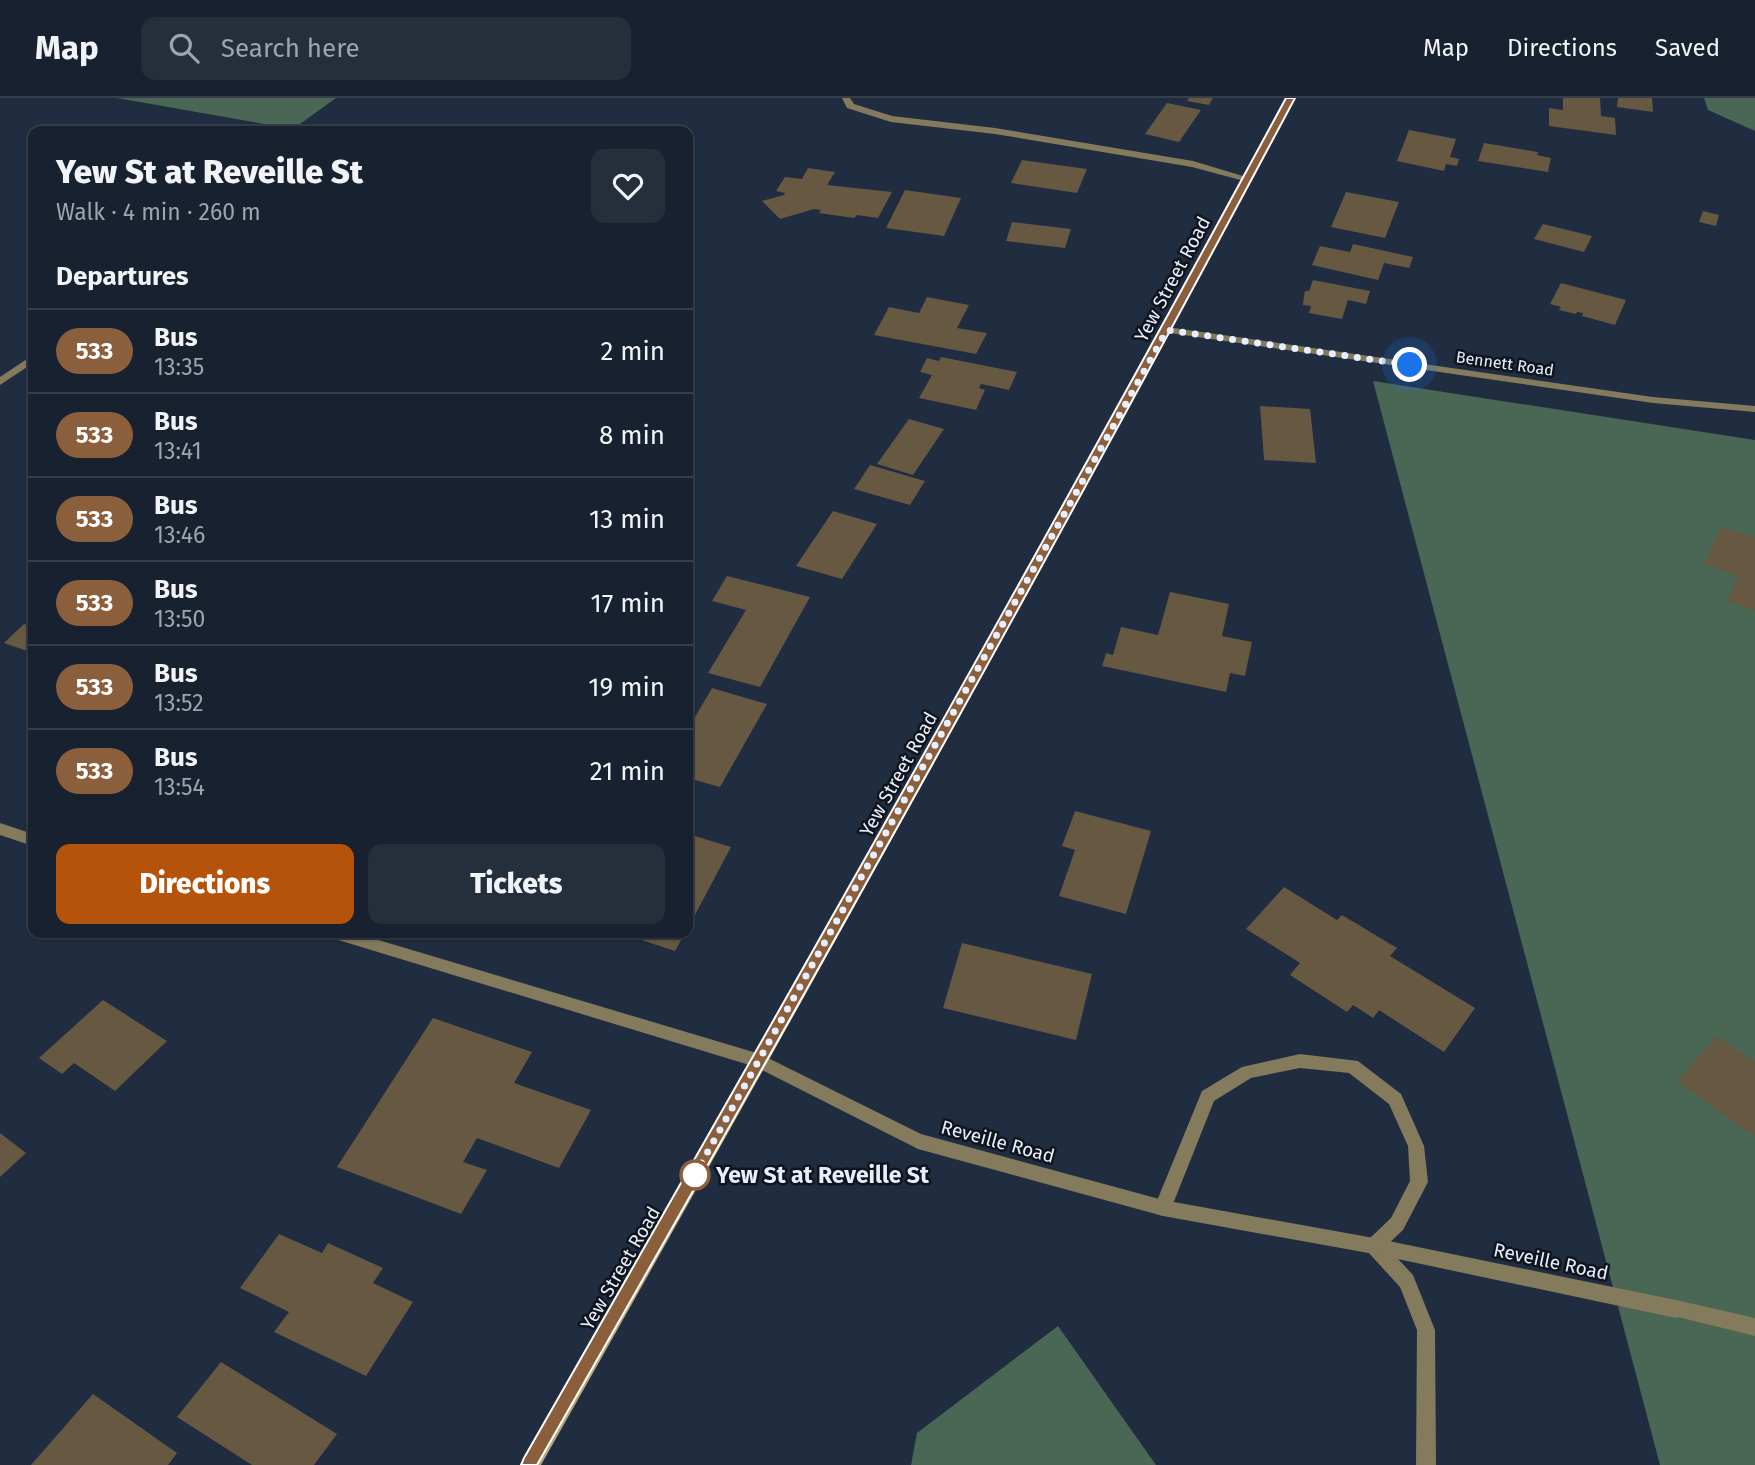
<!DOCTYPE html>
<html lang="en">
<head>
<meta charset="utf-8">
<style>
  :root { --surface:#18212f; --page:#252e3b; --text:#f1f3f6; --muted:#9fa3aa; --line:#363e4b; --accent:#b45309 }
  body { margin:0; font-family:"Fira Sans",sans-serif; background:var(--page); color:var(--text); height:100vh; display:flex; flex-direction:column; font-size:26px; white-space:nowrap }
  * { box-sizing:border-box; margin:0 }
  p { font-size:23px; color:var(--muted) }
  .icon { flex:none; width:38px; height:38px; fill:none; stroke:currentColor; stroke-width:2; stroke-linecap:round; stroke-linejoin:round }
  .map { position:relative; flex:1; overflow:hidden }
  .panel { position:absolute; left:28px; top:28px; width:665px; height:812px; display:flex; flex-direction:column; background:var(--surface); border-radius:14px; box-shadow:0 2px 5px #0004,0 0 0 2px var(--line) }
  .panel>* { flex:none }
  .badge { padding:0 14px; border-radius:23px; font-size:24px; line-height:46px }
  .you { position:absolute; width:35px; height:35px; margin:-18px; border:5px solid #fff; border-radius:50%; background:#1a73e8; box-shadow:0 0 0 10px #1a73e833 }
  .map>.badge { position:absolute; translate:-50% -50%; box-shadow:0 0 0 4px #fff }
  h2 { padding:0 28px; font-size:26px; line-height:63px }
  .round { display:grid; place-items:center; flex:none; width:74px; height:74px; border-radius:14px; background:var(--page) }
  .overview { display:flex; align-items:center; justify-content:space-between; height:119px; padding:0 28px }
  h1 { font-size:33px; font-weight:800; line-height:52px }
  .primary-button { display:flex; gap:14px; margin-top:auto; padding:14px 28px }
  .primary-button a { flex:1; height:80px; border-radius:14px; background:var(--accent); color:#fff; font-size:28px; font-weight:800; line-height:80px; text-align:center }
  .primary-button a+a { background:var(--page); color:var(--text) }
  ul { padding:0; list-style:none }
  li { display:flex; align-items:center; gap:21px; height:84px; padding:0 28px; border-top:2px solid var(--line) }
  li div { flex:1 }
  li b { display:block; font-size:26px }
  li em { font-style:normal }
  li .badge { min-width:77px; font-weight:700; text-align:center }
  header { display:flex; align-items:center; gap:42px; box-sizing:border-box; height:98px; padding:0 35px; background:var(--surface); border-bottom:2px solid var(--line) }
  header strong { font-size:33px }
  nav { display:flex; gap:38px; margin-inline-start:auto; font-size:24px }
  .search { width:490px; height:63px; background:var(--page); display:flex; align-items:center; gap:18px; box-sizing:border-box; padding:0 24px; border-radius:14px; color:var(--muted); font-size:26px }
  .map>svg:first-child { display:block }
  .forest { fill:#4a6655 }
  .building { fill:#675842 }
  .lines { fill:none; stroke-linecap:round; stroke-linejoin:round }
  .lane { fill:#837b5b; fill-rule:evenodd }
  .street { fill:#837b5b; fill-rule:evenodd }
  .secondary { fill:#b6a875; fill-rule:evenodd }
  .line { fill:#8b5e3c; stroke:#fff; stroke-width:2 }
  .walk { stroke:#e7effc; stroke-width:7; stroke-dasharray:0 12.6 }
  .stop-dot { fill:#fff; stroke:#8b5e3c; stroke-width:3.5 }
  .labels { text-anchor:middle; stroke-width:5; stroke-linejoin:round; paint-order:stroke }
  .far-street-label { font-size:16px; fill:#e7effc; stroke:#0f141d }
  .street-label { font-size:19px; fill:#e7effc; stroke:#0f141d }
  .near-stop-label { font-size:23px; font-weight:bold; fill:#e7effc; stroke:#0f141d; text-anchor:start }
</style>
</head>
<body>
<header>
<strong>Map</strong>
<div class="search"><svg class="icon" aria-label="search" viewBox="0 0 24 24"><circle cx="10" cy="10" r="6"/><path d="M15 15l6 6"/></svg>Search here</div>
<nav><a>Map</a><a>Directions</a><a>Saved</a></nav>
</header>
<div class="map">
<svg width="1755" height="1367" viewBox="0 0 1755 1367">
  <rect width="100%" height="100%" fill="#202c3f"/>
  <path class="forest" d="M117 0H336L293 31Z
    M1704 0H1755V33L1708 12Z
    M1373 283 1755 342V1367H1660Z
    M1058 1228 1156 1367H911L917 1335Z"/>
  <path class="building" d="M1189 0H1213L1209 7 1187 3Z
    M1563 0H1600L1601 18 1615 20 1616 37 1549 28V10L1563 12Z
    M1618 0H1652L1653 14 1617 9Z
    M1167 5 1201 12 1179 44 1145 36Z
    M1409 32 1456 41 1450 59 1459 61 1457 68 1446 66 1444 73 1397 63Z
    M1484 45 1538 54 1537 57 1551 60 1548 74 1478 63Z
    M1022 62 1087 71 1077 95 1011 85Z
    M808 70 835 74 827 87 892 94 878 120 857 117 854 120 819 115 821 112 814 111 780 121 762 103 784 97 785 95 776 93 785 79 802 81Z
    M905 92 961 100 944 138 886 130Z
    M1346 94 1399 104 1385 140 1331 129Z
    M1703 113 1719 117 1716 128 1699 124Z
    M1012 124 1071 131 1065 150 1006 143Z
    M1543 126 1592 138 1584 154 1534 141Z
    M1353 146 1413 159 1409 170 1384 165 1378 182 1312 167 1320 148 1350 154Z
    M1313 182 1370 193 1366 206 1348 202 1342 221 1309 215 1311 208 1303 207 1304 198 1305 193H1309Z
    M1561 185 1626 202 1615 227 1582 218 1583 215 1577 214 1576 216 1559 212 1561 209 1550 206Z
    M927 199 969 207 957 230 987 235 976 256 874 237 889 209 919 215Z
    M941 259 1017 274 1009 292 981 286 979 290 985 292 976 312 919 300 932 277 920 274 927 260 939 263Z
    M1260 308 1310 311 1316 365 1264 362Z
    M909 321 944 331 913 377 877 366Z
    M870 367 925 383 910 407 854 391Z
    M833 413 877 426 842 481 796 468Z
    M1721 429 1755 440V513L1727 503 1738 478 1704 466Z
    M727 478 810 499 760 589 708 575 746 512 712 503Z
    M1170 494 1229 506 1222 538 1252 544 1245 578 1230 575 1226 594 1102 568 1106 555 1113 557 1121 529 1158 537Z
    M24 526 33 529V555L4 545Z
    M712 590 767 606 720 689 688 680V631Z
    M1075 713 1151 733 1126 816 1059 798 1075 752 1062 748Z
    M688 736 731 749 688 830Z
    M1284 789 1337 822 1342 817 1397 850 1390 858 1475 910 1444 954 1379 912 1373 920 1353 907 1347 914 1290 877 1300 865 1246 831Z
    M620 835H685L675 853Z
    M962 845 1092 876 1076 942 943 910Z
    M103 902 167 943 115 993 74 965 62 976 39 960Z
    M433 920 532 954 514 985 591 1012 559 1070 477 1040 463 1064 487 1072 461 1116 337 1069Z
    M1717 938 1755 964V1039L1677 983Z
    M0 1035 26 1055 0 1079Z
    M279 1136 322 1155 328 1145 383 1170 373 1185 413 1204 366 1278 274 1234 289 1214 240 1190Z
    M221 1264 337 1336 314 1367H252L177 1319Z
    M93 1296 177 1355 168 1367H31Z"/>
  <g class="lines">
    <path class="lane" d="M842 0H850L854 6 892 18 995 30 1193 63 1253 81 1248 84 1192 69 995 36 891 24 847 10Z
      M1300 956 1358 963 1401 996 1424 1048 1428 1084 1403 1132 1386 1148 1413 1177 1435 1232 1436 1367H1416L1417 1232 1400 1189 1368 1154 1365 1148 1368 1142 1391 1120 1410 1083 1408 1048 1389 1006 1349 975 1300 970 1251 980 1214 1003 1169 1116 1163 1118 1157 1116 1154 1110 1202 993 1242 969Z
      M1676 1202 1755 1220V1238L1670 1217 1667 1211 1670 1205Z"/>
    <path class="street" d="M1167 229 1653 299 1755 308V314L1653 305 1163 234 1162 232Z
      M33 257V265L0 287V279Z
      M0 725 33 736V748L0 737Z
      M327 835H355L760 956 921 1036 1163 1102 1374 1140 1676 1202 1682 1205 1685 1211 1682 1217 1676 1220 1374 1156 1163 1118 918 1051 756 969 335 841 330 839Z"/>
    <path class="secondary" d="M1287 0H1295C1051 459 797 914 541 1367H520L1004 515Z"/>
  </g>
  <path class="line" d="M1286 0H1295C1049 462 794 918 537 1367H521L524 1360C782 909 1039 457 1286 0Z"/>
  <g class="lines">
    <path class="walk" d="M695 1077 692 1082 1167 232 1410 267"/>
  </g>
  <circle class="stop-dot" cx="695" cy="1077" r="14"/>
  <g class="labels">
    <g class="far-street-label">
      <text transform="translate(1505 265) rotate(8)" y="6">Bennett Road</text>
    </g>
    <g class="street-label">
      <text transform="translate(1172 181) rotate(-62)" y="7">Yew Street Road</text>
      <text transform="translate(898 676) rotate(-61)" y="7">Yew Street Road</text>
      <text transform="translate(998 1043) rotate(15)" y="7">Reveille Road</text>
      <text transform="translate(1551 1163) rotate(12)" y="7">Reveille Road</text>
      <text transform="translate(620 1170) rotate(-60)" y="7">Yew Street Road</text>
    </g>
    <g class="near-stop-label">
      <text x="716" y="1085">Yew St at Reveille St</text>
    </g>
  </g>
</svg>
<div class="you" style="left:1410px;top:267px"></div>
<section class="panel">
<div class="overview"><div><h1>Yew St at Reveille St</h1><p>Walk · 4 min · 260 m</p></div><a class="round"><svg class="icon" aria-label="heart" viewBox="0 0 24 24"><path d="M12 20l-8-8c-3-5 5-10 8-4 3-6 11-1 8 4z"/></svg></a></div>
<h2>Departures</h2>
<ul>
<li><span class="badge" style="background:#8b5e3c;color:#fff">533</span><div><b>Bus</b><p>13:35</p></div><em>2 min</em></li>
<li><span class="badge" style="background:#8b5e3c;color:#fff">533</span><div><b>Bus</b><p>13:41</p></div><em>8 min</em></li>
<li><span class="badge" style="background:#8b5e3c;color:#fff">533</span><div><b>Bus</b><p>13:46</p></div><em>13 min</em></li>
<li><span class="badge" style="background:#8b5e3c;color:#fff">533</span><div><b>Bus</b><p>13:50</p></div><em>17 min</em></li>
<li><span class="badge" style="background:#8b5e3c;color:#fff">533</span><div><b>Bus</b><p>13:52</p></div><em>19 min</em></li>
<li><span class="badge" style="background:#8b5e3c;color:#fff">533</span><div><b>Bus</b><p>13:54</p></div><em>21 min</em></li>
</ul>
<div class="primary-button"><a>Directions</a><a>Tickets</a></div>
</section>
</div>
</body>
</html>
